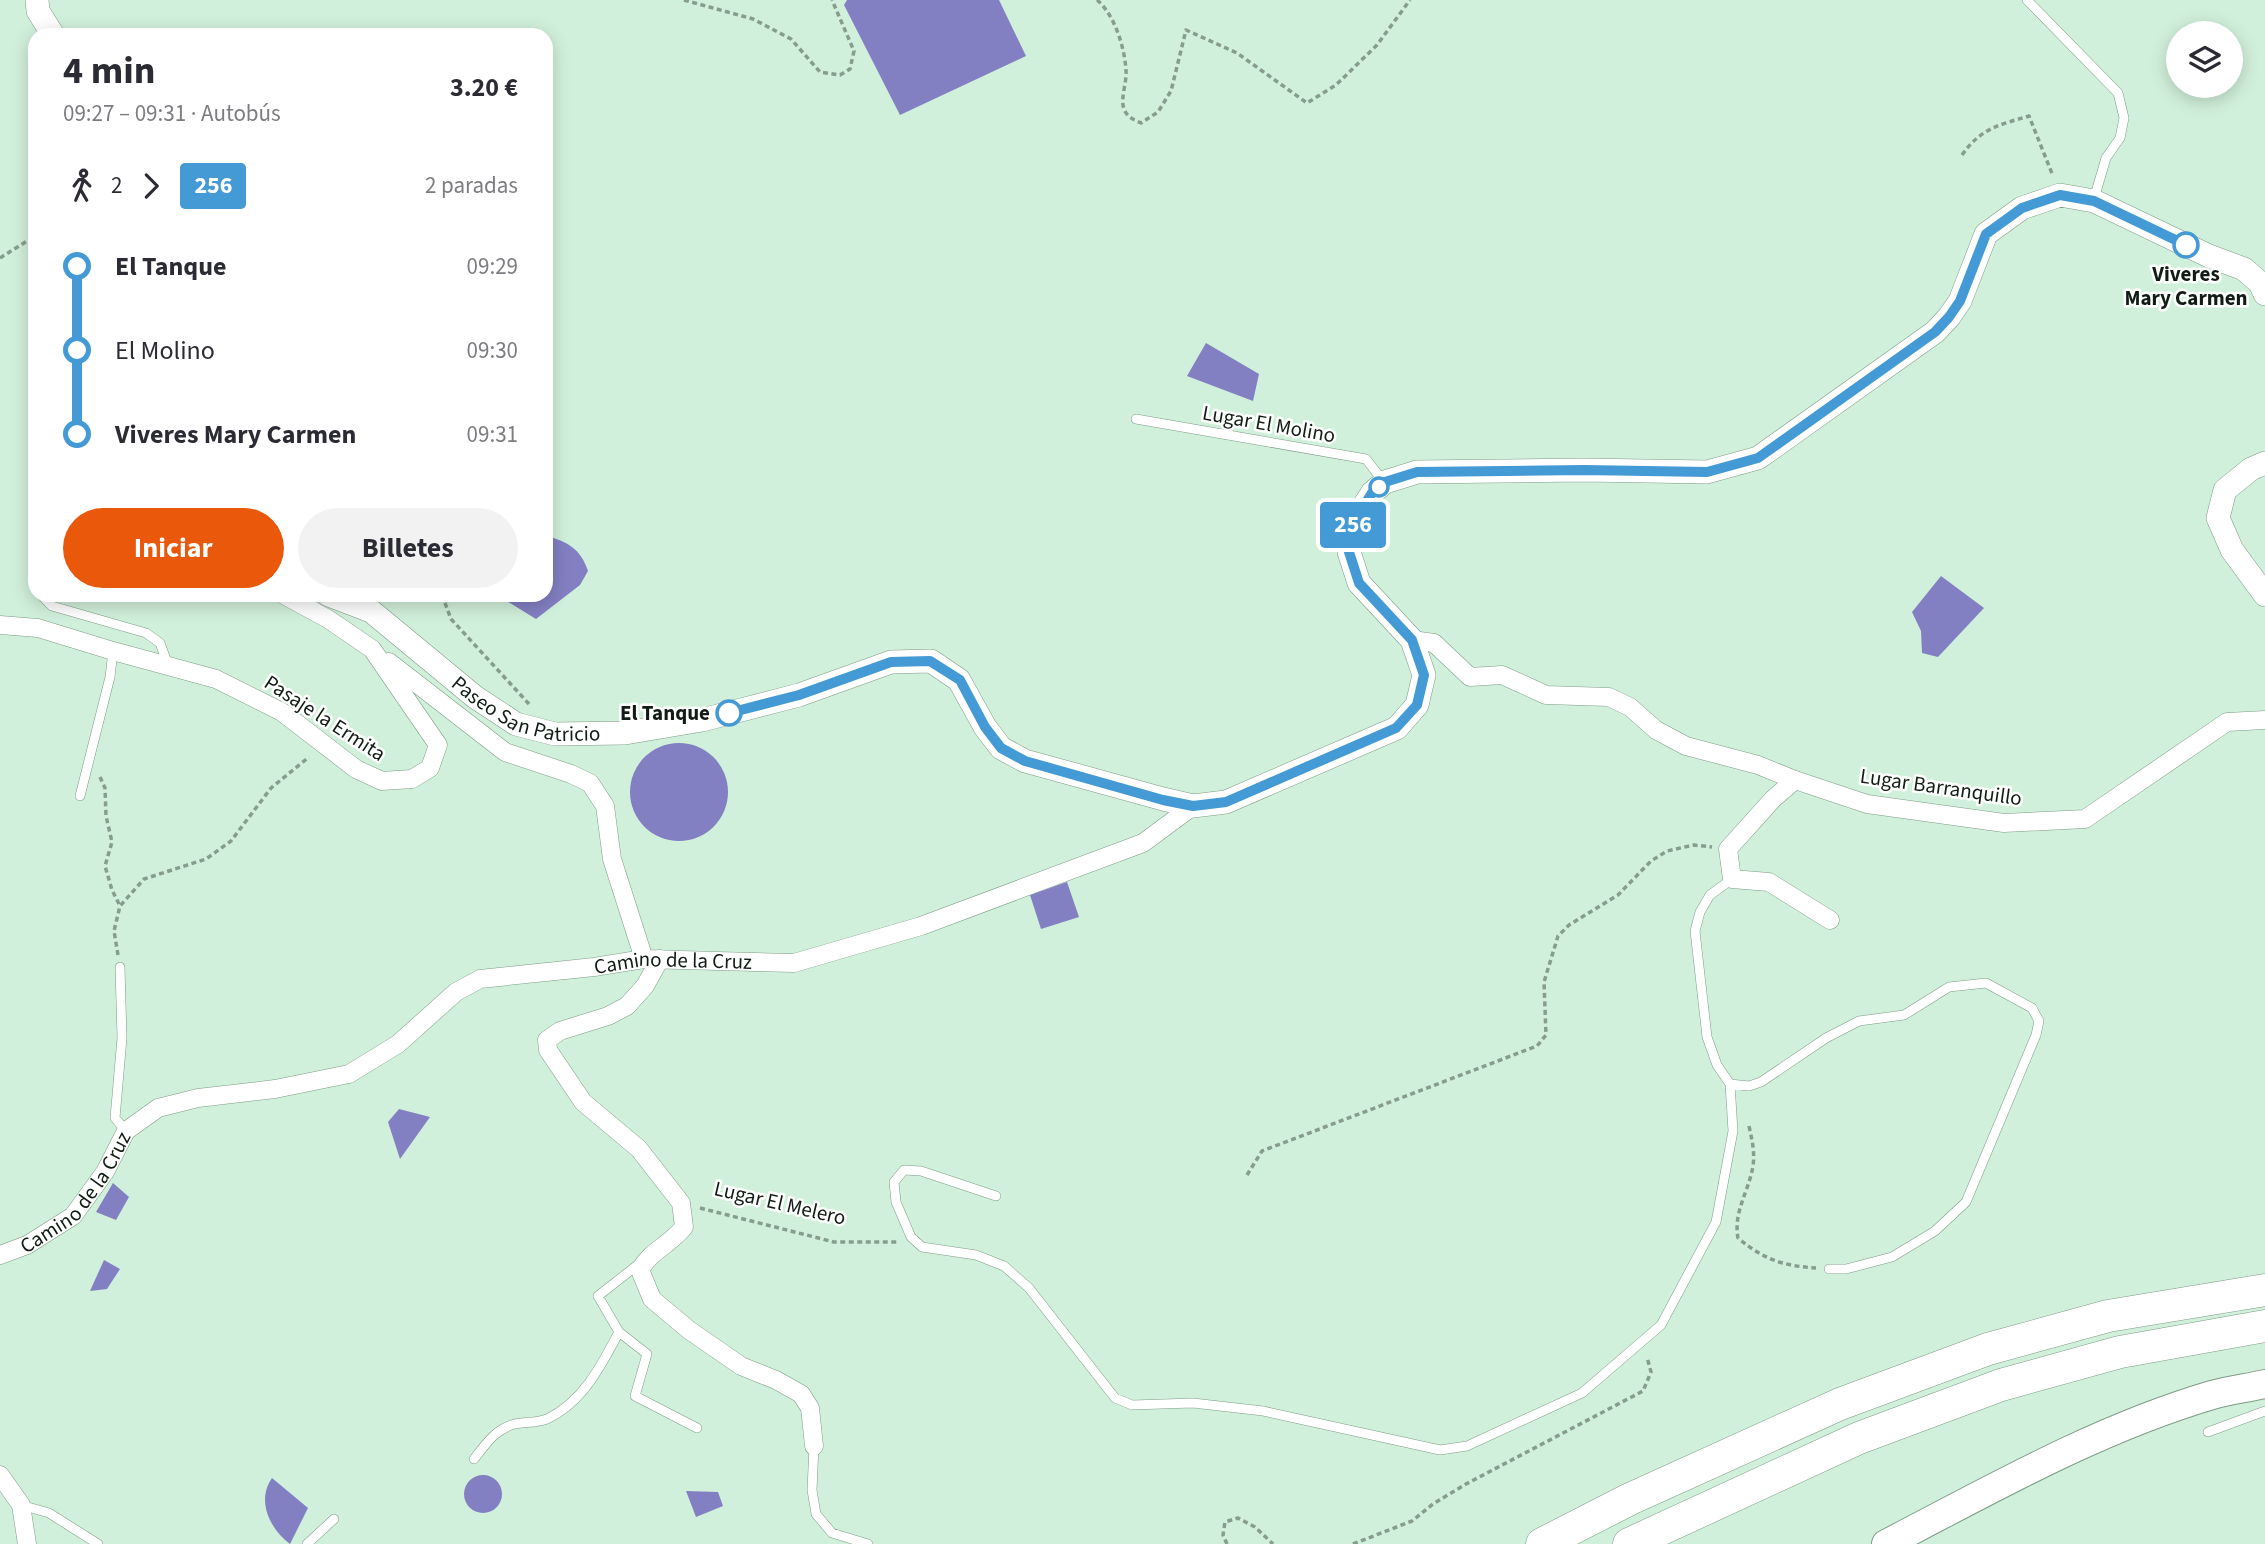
<!DOCTYPE html>
<html lang="es">
<head>
<meta charset="utf-8">
<style>
  :root { --surface:#fff; --page:#f2f2f3; --text:#2b2b33; --muted:#7c7c81; --accent:#ea580c }
  body { margin:0; font-family:"Source Sans 3",sans-serif; background:var(--page); color:var(--text); height:100vh; display:flex; flex-direction:column; font-size:26px; white-space:nowrap }
  * { box-sizing:border-box; margin:0 }
  p { font-size:23px; color:var(--muted) }
  .icon { flex:none; width:38px; height:38px; fill:none; stroke:currentColor; stroke-width:2; stroke-linecap:round; stroke-linejoin:round }
  .map { position:relative; flex:1; overflow:hidden }
  .side { position:absolute; left:28px; top:28px; width:525px; height:574px; display:flex; flex-direction:column; background:var(--surface); border-radius:21px; box-shadow:0 4px 18px #0003 }
  .side>* { flex:none }
  .badge { padding:0 14px; border-radius:5px; font-size:24px; line-height:46px }
  .tools { position:absolute; left:2166px; top:21px; display:grid; gap:14px }
  .tools a { display:grid; place-items:center; width:77px; height:77px; border-radius:50%; background:var(--surface); box-shadow:0 4px 18px #0003; font-size:35px }
  .map>.badge { position:absolute; translate:-50% -50%; box-shadow:0 0 0 4px #fff }
  .legs { display:flex; align-items:center; gap:10px; height:77px; padding:0 35px; font-size:23px }
  .legs p { margin-inline-start:auto }
  .head { display:flex; align-items:center; justify-content:space-between; height:119px; padding:0 35px }
  h1 { font-size:38px; font-weight:700; line-height:52px }
  .button { display:flex; gap:14px; margin-top:auto; padding:14px 35px }
  .button a { flex:1; height:80px; border-radius:42px; background:var(--accent); color:#fff; font-size:28px; font-weight:700; line-height:80px; text-align:center }
  .button a+a { background:var(--page); color:var(--text) }
  ul { padding:0 35px; list-style:none }
  li { display:flex; align-items:center; gap:24px; height:84px; font-size:26px }
  li i { display:grid; place-items:center; width:10px; height:100%; margin:0 9px; background:currentColor }
  li i::after { content:''; width:18px; height:18px; margin:-9px; border:5px solid; border-radius:50%; background:var(--surface) }
  li p { margin-inline-start:auto }
  li:first-child i { background:linear-gradient(#0000 50%,currentColor 0) }
  li:last-child i { background:linear-gradient(currentColor 50%,#0000 0) }
  .map>svg:first-child { display:block }
  .water { fill:#837fc3 }
  .lines { fill:none; stroke-linecap:round; stroke-linejoin:round }
  .service-casing { stroke:#7e9b87; stroke-width:10 }
  .minor-casing { stroke:#7e9b87; stroke-width:19 }
  .tertiary-casing { stroke:#7e9b87; stroke-width:24 }
  .primary-casing { stroke:#7e9b87; stroke-width:30 }
  .motorway-casing { stroke:#7e9b87; stroke-width:33 }
  .path { stroke:#869d8e; stroke-width:3.5; stroke-dasharray:5 3.5; stroke-linecap:butt }
  .service { stroke:#fff; stroke-width:9 }
  .minor { stroke:#fff; stroke-width:18 }
  .tertiary { stroke:#fff; stroke-width:23 }
  .primary { stroke:#fff; stroke-width:28 }
  .motorway { stroke:#fff; stroke-width:32 }
  .line-1-casing { stroke:#fff; stroke-width:16 }
  .line-1 { stroke:#449ad5; stroke-width:10 }
  .stop-1-dot { fill:#fff; stroke:#449ad5; stroke-width:3.5 }
  .labels { text-anchor:middle; stroke-width:5; stroke-linejoin:round; paint-order:stroke }
  .stop-label { font-size:21px; font-weight:bold; fill:#111c15; stroke:#fff }
  .street-label { font-size:21px; fill:#111c15; stroke:#fff }
</style>
</head>
<body>
<div class="map">
<svg width="2265" height="1544" viewBox="0 0 2265 1544">
  <rect width="100%" height="100%" fill="#d1f0db"/>
  <path class="water" d="M847 0H999L1026 56 900 115 844 5Z
    M1206 343 1259 374 1253 401 1187 376Z
    M546 536C567 541 581 549 588 571L580 585 536 619 497 595H546Z
    M1941 576 1984 608 1938 657 1922 653 1921 631 1912 612Z
    M630 792a49 49 0 1 1 98 0a49 49 0 1 1-98 0Z
    M1067 882 1079 917 1041 929 1030 895Z
    M399 1109 430 1117 400 1159 388 1122Z
    M113 1183 129 1197 116 1220 96 1212Z
    M104 1260 120 1269 107 1289 90 1291Z
    M464 1494a19 19 0 1 1 38 0a19 19 0 1 1-38 0Z
    M272 1478 308 1508 290 1544C270 1529 256 1501 272 1478Z
    M686 1491 718 1492 723 1506 696 1517Z"/>
  <g class="lines">
    <g class="service-casing">
      <path id="service" d="M2027 0 2118 93 2124 118 2120 138 2106 158 2094 199
        M1136 419 1366 459 1383 481
        M44 595V598L52 606 146 633 160 643 168 665
        M80 796 110 677 113 651
        M1732 879 1710 895 1700 912 1695 931 1707 1037 1717 1065 1730 1084 1749 1086 1761 1082 1826 1038 1859 1021 1904 1015 1949 987 1986 983 2032 1008 2039 1021 2036 1035 1966 1202 1935 1231 1892 1257 1846 1269H1829
        M120 967 122 1038 115 1118 126 1131
        M996 1196 921 1171 904 1170 894 1182 896 1202 911 1237 922 1247 976 1255 1004 1266 1029 1288 1115 1398 1132 1405 1193 1403 1263 1411 1440 1450 1467 1446 1582 1393 1661 1325 1716 1222 1733 1131 1730 1084
        M640 1263 598 1296 619 1332 647 1354 635 1396 697 1428
        M2208 1432 2265 1411
        M814 1446 812 1490 816 1514 832 1533 868 1544
        M474 1459C486 1444 495 1429 515 1424 525 1422 537 1423 547 1419 583 1402 601 1366 619 1332
        M21 1505 49 1513 98 1544
        M307 1544 334 1519"/>
    </g>
    <g class="minor-casing">
      <g id="minor">
        <path d="M0 625 38 628 113 651 216 679 282 712 356 769 382 781 412 779 430 768 438 745 372 649 328 619 284 595"/>
        <path d="M1412 640 1434 643 1470 677 1502 675 1546 695 1609 697 1630 707 1656 730 1686 746 1758 765 1795 780 1867 804 2004 823 2085 819 2227 722 2265 720"/>
        <path d="M389 662 505 752 571 774 590 783 605 806 612 859 644 959"/>
        <path d="M1795 780 1773 799 1728 849 1732 879 1769 882 1830 920"/>
        <path d="M660 959 645 986 627 1006 608 1016 560 1031 547 1040 548 1050 583 1102 639 1149 681 1203 684 1227C670 1245 651 1250 640 1270L652 1299 689 1330 741 1366 776 1380 801 1394 810 1408 814 1446"/>
        <path id="s1" d="M0 1255 27 1245 73 1216 105 1172 126 1131 158 1108 198 1098 275 1089 349 1074 398 1044 456 992 480 979 594 967 644 959 794 963 921 926 1143 843 1193 806"/>
        <path d="M0 1475 21 1505 27 1544"/>
      </g>
    </g>
    <g class="tertiary-casing">
      <g id="tertiary">
        <path d="M37 0 38 11 53 35"/>
        <path d="M2265 463 2251 469 2225 490 2218 518 2232 550 2265 595"/>
        <path id="s2" d="M329 595 371 611 475 697 516 724 555 734 625 733 702 720 799 695 891 662 931 661 959 680 985 727 1001 748 1025 761 1163 799 1193 806 1226 802 1397 728 1417 705 1424 675 1412 640 1359 583 1349 552 1354 522 1372 493 1385 482 1417 472 1584 470 1707 472 1758 458 1935 332 1949 317 1960 301 1986 234 2022 208 2060 195 2094 201 2209 256 2244 269 2260 283 2265 294"/>
      </g>
    </g>
    <g class="primary-casing">
      <path id="primary" d="M1886 1544C1992 1489 2097 1429 2212 1395 2229 1390 2248 1388 2265 1384"/>
    </g>
    <g class="motorway-casing">
      <path id="motorway" d="M1542 1544 1630 1499 1840 1404 1988 1349 2108 1316 2265 1290
        M1629 1544 1859 1438 2001 1385 2120 1352 2265 1326"/>
    </g>
    <path class="path" d="M684 0 753 19 791 39 820 72 840 75 850 69 854 51 832 0
      M1097 0C1115 15 1125 49 1126 71 1127 82 1120 99 1124 109 1127 117 1134 120 1141 123L1158 112 1171 91 1186 30 1237 53 1307 103 1336 85 1377 45 1410 0
      M1962 155C1981 128 1999 125 2029 116L2053 176
      M0 258 35 236
      M442 595 451 619 529 704
      M100 777 105 788 106 816 112 842 105 866 112 890 120 906
      M118 955 114 931 120 906 144 879 206 859 231 841 271 788 309 757
      M1749 1126C1752 1140 1755 1152 1753 1166 1749 1191 1733 1212 1738 1238 1763 1259 1783 1266 1816 1268
      M1247 1175 1262 1151 1537 1046 1546 1035 1544 982 1558 936 1569 925 1618 895 1651 861 1667 851 1694 845 1712 847
      M700 1208 834 1242H898
      M1227 1544 1223 1535 1225 1522 1238 1518 1255 1527 1273 1544
      M1353 1544 1412 1521 1433 1504 1466 1484 1643 1391 1651 1372 1647 1357"/>
    <use href="#service" class="service"/>
    <use href="#minor" class="minor"/>
    <use href="#tertiary" class="tertiary"/>
    <use href="#primary" class="primary"/>
    <use href="#motorway" class="motorway"/>
  </g>
  <g class="lines">
    <g class="line-1-casing">
      <path id="line-1" d="M729 713 799 695 891 662 930 661 960 680 985 727 1001 748 1025 761 1163 800 1193 806 1226 802 1396 728 1417 705 1424 675 1412 640 1359 583 1349 552 1354 522 1372 493 1385 482 1417 472 1584 470 1707 472 1758 458 1935 332 1949 317 1960 301 1986 234 2022 208 2060 195 2094 201 2186 245"/>
    </g>
    <use href="#line-1" class="line-1"/>
  </g>
  <g class="stop-1-dot">
    <circle cx="2186" cy="245" r="12"/>
    <circle cx="1379" cy="487" r="9"/>
    <circle cx="729" cy="713" r="12"/>
  </g>
  <g class="labels">
    <g class="stop-label">
      <text x="2186" y="281">Viveres<tspan x="2186" dy="24">Mary Carmen</tspan></text>
      <text x="710" y="720" text-anchor="end">El Tanque</text>
    </g>
    <g class="street-label">
      <text transform="translate(1269 424) rotate(10)" y="7">Lugar El Molino</text>
      <text dy="7" stroke="none"><textPath href="#s2" startOffset="234">Paseo San Patricio</textPath></text>
      <text transform="translate(325 718) rotate(33)" y="7">Pasaje la Ermita</text>
      <text transform="translate(1941 787) rotate(8)" y="7">Lugar Barranquillo</text>
      <text dy="7" stroke="none"><textPath href="#s1" startOffset="774">Camino de la Cruz</textPath></text>
      <text dy="7" stroke="none"><textPath href="#s1" startOffset="102">Camino de la Cruz</textPath></text>
      <text transform="translate(780 1203) rotate(13)" y="7">Lugar El Melero</text>
    </g>
  </g>
</svg>
<div class="tools">
<a><svg class="icon" aria-label="layers" viewBox="0 0 24 24"><path d="M12 4l9 5-9 5-9-5zM3 14l9 5 9-5"/></svg></a>
</div>
<b class="badge" style="left:1353px;top:525px;background:#449ad5;color:#fff">256</b>
<section class="side">
<div class="head"><div><h1>4 min</h1><p>09:27 – 09:31 · Autobús</p></div><b>3.20 €</b></div>
<div class="legs"><svg class="icon" aria-label="walk" viewBox="0 0 24 24"><circle cx="13" cy="4" r="2"/><path d="M13 8l-2 6 4 7M11 14l-3 7M7 12l3-4h3l4 4"/></svg>2<svg class="icon" aria-label="forward" viewBox="0 0 24 24"><path d="M9 5l7 7-7 7"/></svg><b class="badge" style="background:#449ad5;color:#fff">256</b><p>2 paradas</p></div>
<ul>
<li><i style="color:#449ad5"></i><b>El Tanque</b><p>09:29</p></li>
<li><i style="color:#449ad5"></i><span>El Molino</span><p>09:30</p></li>
<li><i style="color:#449ad5"></i><b>Viveres Mary Carmen</b><p>09:31</p></li>
</ul>
<div class="button"><a>Iniciar</a><a>Billetes</a></div>
</section>
</div>
</body>
</html>
